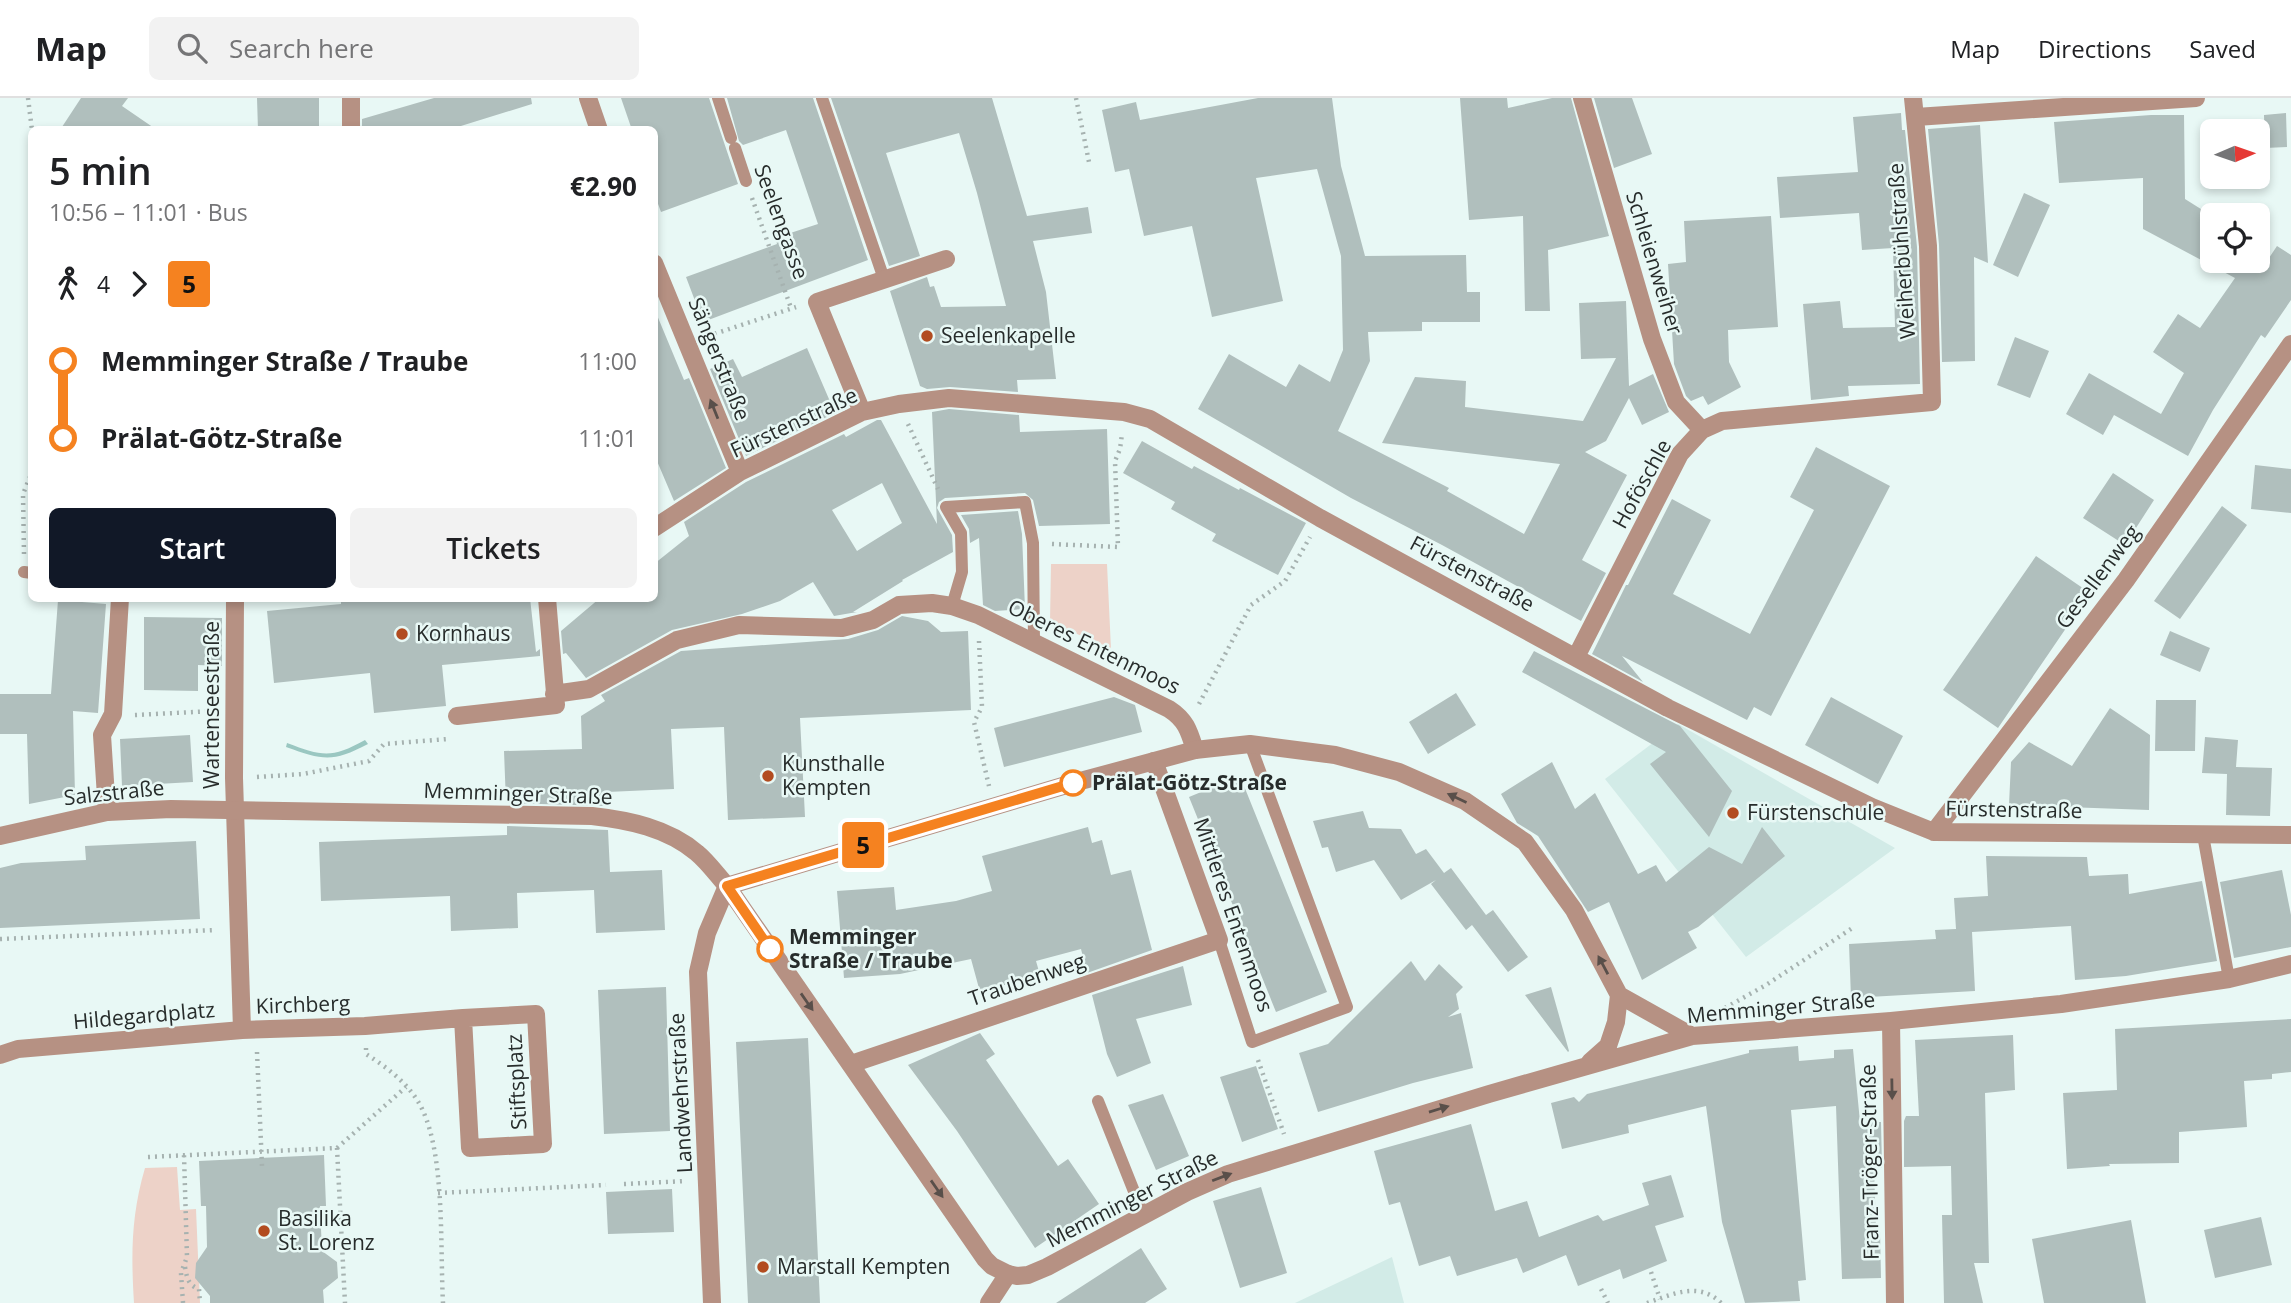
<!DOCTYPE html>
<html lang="en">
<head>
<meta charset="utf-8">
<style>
  :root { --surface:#fff; --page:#f2f2f2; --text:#202124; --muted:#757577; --line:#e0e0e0; --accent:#111827 }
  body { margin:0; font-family:"Open Sans",sans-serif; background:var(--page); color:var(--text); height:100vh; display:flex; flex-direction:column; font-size:26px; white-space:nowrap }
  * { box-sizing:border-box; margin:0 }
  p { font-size:23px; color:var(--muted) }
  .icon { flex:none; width:38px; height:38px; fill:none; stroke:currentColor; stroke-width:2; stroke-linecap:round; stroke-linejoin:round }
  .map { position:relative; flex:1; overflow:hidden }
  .panel { position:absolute; left:28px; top:28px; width:630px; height:476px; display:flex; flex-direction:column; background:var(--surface); border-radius:10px; box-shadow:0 4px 10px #0003 }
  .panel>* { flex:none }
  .badge { padding:0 14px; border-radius:5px; font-size:24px; line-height:46px }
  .needle { width:46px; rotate:88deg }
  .controls { position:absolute; left:2200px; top:21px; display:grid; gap:14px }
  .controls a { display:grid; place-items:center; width:70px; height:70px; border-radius:10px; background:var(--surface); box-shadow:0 4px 10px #0003; font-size:35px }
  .map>.badge { position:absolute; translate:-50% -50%; box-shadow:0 0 0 4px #fff }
  .legs { display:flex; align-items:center; gap:10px; height:77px; padding:0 21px; font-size:23px }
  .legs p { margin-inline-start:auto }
  .headline { display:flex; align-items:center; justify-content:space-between; height:119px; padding:0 21px }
  h1 { font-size:38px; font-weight:600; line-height:52px }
  .button { display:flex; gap:14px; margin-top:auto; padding:14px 21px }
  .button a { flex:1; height:80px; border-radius:10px; background:var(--accent); color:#fff; font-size:28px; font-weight:600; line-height:80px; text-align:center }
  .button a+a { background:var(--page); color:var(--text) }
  ul { padding:0 21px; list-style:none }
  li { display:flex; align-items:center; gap:24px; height:77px; font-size:26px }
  li i { display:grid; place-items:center; width:10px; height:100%; margin:0 9px; background:currentColor }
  li i::after { content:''; width:18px; height:18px; margin:-9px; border:5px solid; border-radius:50%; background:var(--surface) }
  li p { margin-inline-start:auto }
  li:first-child i { background:linear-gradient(#0000 50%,currentColor 0) }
  li:last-child i { background:linear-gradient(currentColor 50%,#0000 0) }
  header { display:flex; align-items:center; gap:42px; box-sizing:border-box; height:98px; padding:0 35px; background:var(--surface); border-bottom:2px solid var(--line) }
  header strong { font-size:33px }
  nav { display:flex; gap:38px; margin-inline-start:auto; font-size:24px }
  .search { width:490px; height:63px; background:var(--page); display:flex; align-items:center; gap:18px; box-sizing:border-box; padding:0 24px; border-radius:10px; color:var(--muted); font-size:26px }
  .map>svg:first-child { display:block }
  .built { fill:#d2ebe7 }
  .green { fill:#edd2c8 }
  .water { fill:#9ac7c1 }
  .building { fill:#b0bfbd; fill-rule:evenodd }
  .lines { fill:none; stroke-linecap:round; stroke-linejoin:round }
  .path { stroke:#a6b2b0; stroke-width:4.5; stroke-dasharray:2 5; stroke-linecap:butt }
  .service { stroke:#b69183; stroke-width:12 }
  .minor { stroke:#b69183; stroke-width:18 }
  .tertiary { stroke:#b69183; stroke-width:18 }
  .oneway { fill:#594f4a }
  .line-1-casing { stroke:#fff; stroke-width:16 }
  .line-1 { stroke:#f58220; stroke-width:10 }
  .poi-dot { fill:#b24c20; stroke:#e8f8f5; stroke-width:2.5 }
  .stop-1-dot { fill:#fff; stroke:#f58220; stroke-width:3.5 }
  .labels { text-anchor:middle; stroke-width:5; stroke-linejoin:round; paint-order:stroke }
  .street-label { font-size:21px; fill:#272c2b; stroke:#e8f8f5 }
  .poi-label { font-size:21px; fill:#272c2b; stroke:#e8f8f5; text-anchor:start }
  .stop-label { font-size:21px; font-weight:bold; fill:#272c2b; stroke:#e8f8f5; text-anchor:start }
</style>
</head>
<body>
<header>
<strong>Map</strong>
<div class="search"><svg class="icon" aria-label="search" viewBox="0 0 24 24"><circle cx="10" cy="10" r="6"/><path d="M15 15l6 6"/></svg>Search here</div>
<nav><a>Map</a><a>Directions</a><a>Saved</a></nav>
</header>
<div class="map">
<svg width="2291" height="1205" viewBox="0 0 2291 1205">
  <rect width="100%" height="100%" fill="#e8f8f5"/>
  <path class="built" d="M1678 626 1895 750 1746 859 1605 681Z
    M1392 1159 1404 1205H1295Z"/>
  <path class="green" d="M1051 466H1107L1111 551 1050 524Z
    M177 1069 180 1112 196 1111 200 1205H134C131 1156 131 1118 145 1070Z"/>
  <path class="water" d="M365 642 368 646C332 665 323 662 286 649L287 645C322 658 331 661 365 642Z"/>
  <path class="building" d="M81 0H128L122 8 157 32H60Z
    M257 0H319V32H258Z
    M434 0H531L532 6 448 32H362V21Z
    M621 0H709L738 86 661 114 654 95V32H632Z
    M727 0H813L868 162 703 224 686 179 777 146 775 140 818 126 786 32 743 47 739 43Z
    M831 0H992L1027 118 1088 109 1092 135 1033 143 1046 194 1056 281 1017 282 1018 294 950 289 927 291 920 288 890 193 927 179 930 189 934 188 941 209 1006 208 977 95 959 35 886 55 920 158 889 168Z
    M1258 0H1332L1341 68 1365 158 1466 157 1467 194H1480V224H1422V233L1368 234 1370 263 1338 333 1449 390 1447 393 1524 436 1560 366 1382 345 1415 279 1466 283 1465 309 1583 323 1616 260 1581 261 1579 205 1626 203 1629 288 1653 276 1669 314 1642 327 1629 300 1606 343 1585 354 1627 377 1582 462 1606 475 1581 523 1442 447 1351 400 1198 311 1229 256 1286 289 1299 266 1330 284 1343 252 1341 158 1317 71 1256 80 1283 203 1212 219 1192 128 1144 138 1129 71 1115 74 1102 12 1136 4 1140 22Z
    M1460 0H1507L1508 10 1552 0H1571L1609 138 1548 152 1550 213H1525L1523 118 1469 122Z
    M1594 0H1632L1652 56 1614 70Z
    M1901 15 1902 32H1905L1917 149 1920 286 1848 288 1849 298 1811 302 1803 206 1840 203 1843 230 1895 229 1893 150 1862 152 1859 115 1780 120 1777 79 1858 74 1853 19Z
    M2286 15 2287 49 2265 50 2264 17Z
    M2151 17H2184L2185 101 2212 118V163H2267L2277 148 2291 157V202L2265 240 2261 237 2213 312 2188 358 2114 317 2103 337 2066 316 2089 275 2161 316 2184 275 2153 254 2178 216 2200 230 2235 180 2143 131V80L2059 85 2054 24Z
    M1980 27 1988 165 1974 159 1975 263 1942 264 1939 147 1928 31Z
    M2024 95 2050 107 2018 179 1993 167Z
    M1771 118 1778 229 1728 232 1729 264 1741 289 1708 307 1703 298 1691 303 1686 298 1674 266 1668 166 1686 164 1684 123Z
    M654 210 684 282 689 280 726 370 674 403 654 356Z
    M2015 239 2049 253 2030 300 1997 287Z
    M807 250 835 315 746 358 710 271 733 261 742 279Z
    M949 311 1019 317 1020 334 1107 331 1110 426 1039 428 1033 402 1025 395 945 400 939 404 937 410 952 437 953 454 902 482 903 483 853 514H857L834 518 813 484 780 503 742 516 672 532 586 580 566 555 563 556 561 533 600 500H654V466L689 438 684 424 746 384 844 336 846 339 877 322H881L937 426 932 314ZM882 385 902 425 857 453 832 412Z
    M1142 343 1192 371 1194 368 1239 392 1240 390 1306 425 1278 477 1212 443 1216 436 1171 411 1175 404 1123 375Z
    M1816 349 1890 388 1771 618 1754 609 1747 622 1622 558 1643 584 1592 556 1626 487H1628L1672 401 1711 422 1673 496 1750 536 1814 412 1790 399Z
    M2255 367 2291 371V415L2251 411Z
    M2113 375 2154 402 2125 447 2083 420Z
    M2222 408 2247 427 2180 521 2154 503Z
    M1018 413 1022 436 1025 511 995 513 983 507 979 440 970 445 969 431 961 417Z
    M2036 458 2090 495 1998 630 1943 592Z
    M341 500H530L536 554 540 551V558L442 567 446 608 374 615 370 575 274 585 267 513 341 506Z
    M58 502 106 506 98 615 73 613 75 697 29 706 27 636H0V596H51Z
    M902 518 928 523 941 534 968 533 971 612 800 620 805 719 728 722 724 629 671 631 674 691 607 694V708L506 705 504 653 582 651 581 618 605 603 601 597 681 553 848 541 878 532Z
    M144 519 222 520V568L198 567V593L144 592Z
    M2170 533 2210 550 2200 574 2160 557Z
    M1534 553 1680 628 1732 693 1709 739 1650 666 1666 654 1522 574Z
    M1456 595 1476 627 1428 656 1409 624Z
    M1114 599 1135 607 1142 634 1004 669 994 630Z
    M1831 599 1903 638 1878 686 1805 647Z
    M2156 602H2196L2195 653H2155Z
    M2110 610 2150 637 2149 712 2009 707 2011 664 2029 644 2072 668Z
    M190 637 193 684 122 688 120 641Z
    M2205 639 2238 642 2236 669 2272 670 2270 718 2226 717 2227 676 2202 675Z
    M1552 664 1575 711 1595 695 1638 776 1656 767 1666 784 1709 749 1742 766 1762 729 1785 758 1698 829 1688 834 1697 850 1642 882 1609 804 1588 814 1538 738 1517 725 1501 696Z
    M1240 678 1327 894 1276 914 1189 699Z
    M1363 713 1369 730 1401 731 1416 756 1426 751 1444 775 1451 770 1486 817 1493 812 1528 859 1508 874 1472 827 1466 832 1431 786 1436 782 1401 802 1374 762 1336 774 1328 749 1322 750 1313 723Z
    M507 728 608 732 610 774 662 772 665 832 596 835 594 792 517 795 518 830 451 833 450 798 321 803 319 744 507 737Z
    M1088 729 1092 745 1102 742 1111 777 1131 772 1152 852 1087 875 1081 851 1036 863 1040 877 980 894 971 861 900 876 844 880 837 793 894 789 896 812 956 803 992 793 982 758Z
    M196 743 200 821 0 830V770L21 765 86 762 85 748Z
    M1986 758 2087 759 2089 778 2128 776 2129 796 2202 783 2217 863 2126 878 2075 882 2071 828 1972 834 1975 893 1851 900 1849 846 1936 841 1935 832 1956 831 1954 800 1988 798Z
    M2282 772 2291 817V849L2234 860 2220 784Z
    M1411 863 1425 883 1439 866 1463 889 1456 896 1459 911 1448 919 1461 915 1473 970 1413 985 1318 1014 1299 955 1328 946Z
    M1183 868 1192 907 1136 921 1151 965 1117 979 1107 956 1092 897Z
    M666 889 670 1033 604 1036 598 892Z
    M1551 889 1569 953 1568 954 1525 897Z
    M2291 921V974L2272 976V981L2244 983 2247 1029 2179 1034V1065L2109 1066 2110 1068 2067 1071 2063 995 2117 992 2115 931Z
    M980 935 995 956 986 962 1058 1068 1068 1061 1099 1106 1035 1150 957 1033 908 967Z
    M2013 937 2015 992 1985 995 1989 1165H1974L1983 1205H1944L1942 1117H1952L1951 1068 1904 1069V1023L1906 1018H1919L1915 942Z
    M808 940 820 1205H748L736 944Z
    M1798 948 1799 963 1834 960V952L1853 951 1860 1024H1881L1882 1070H1874L1876 1132H1880L1881 1180 1842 1181 1836 1008 1791 1012 1806 1182 1798 1183 1800 1203 1745 1205 1722 1124 1706 1008 1628 1027 1629 1035 1562 1051 1551 1005 1574 999 1579 1004 1587 996 1749 955V952Z
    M1256 968 1278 1031 1242 1044 1220 979Z
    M1163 996 1189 1058 1156 1072 1128 1007Z
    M1471 1026 1495 1113 1527 1103 1539 1139 1598 1117 1603 1123 1649 1107 1642 1085 1671 1077 1684 1119 1655 1128 1667 1163 1623 1181 1620 1171 1578 1188 1566 1157 1523 1175 1517 1160 1457 1178 1450 1158 1419 1168 1400 1104 1389 1107 1374 1053Z
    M324 1057 326 1108H320L322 1153 337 1164 338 1180 323 1192 324 1205H210V1198L195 1180 196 1165 207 1149 206 1108H201L199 1063Z
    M1261 1089 1287 1175 1240 1190 1213 1103Z
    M672 1091 674 1134 608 1136 606 1094Z
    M2261 1119 2272 1167 2215 1180 2204 1132Z
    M2131 1122 2146 1205H2044L2032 1141Z
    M1141 1150 1167 1191 1145 1205H1056Z"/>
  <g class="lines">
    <path class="path" d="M28 0 32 32
      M1076 0 1089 64
      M752 100 791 210
      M708 238 796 209
      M908 326 938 391
      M1052 446 1118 449 1115 363 1120 351 1122 336
      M24 456 23 396 32 374
      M979 543 982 609 974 624 989 688
      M1199 606 1251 507 1285 483 1310 439
      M135 617 214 613
      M257 679 303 676 369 663 384 646 448 641
      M0 841 216 832
      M1725 910 1766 887 1854 829
      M366 950V956C388 970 412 988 423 1013 445 1061 440 1150 443 1205
      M257 954 262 1068
      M1258 962 1284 1036
      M337 1050 406 989
      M148 1059 337 1050 345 1205
      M624 1086 686 1083
      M438 1095 606 1087
      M185 1169C187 1180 188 1187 199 1191L200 1205
      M1651 1174 1660 1201
      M1601 1191 1608 1205
      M183 1205 181 1175 187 1159 184 1057
      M1647 1205C1673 1196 1699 1183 1721 1205"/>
    <path class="service" d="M718 0 731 40
      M822 0 884 181
      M735 50 746 83
      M24 474 32 475
      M952 508 962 474 961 435 946 409 1025 404 1033 445 1034 545
      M2203 737 2229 881
      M1219 842 1252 944 1347 909 1250 646
      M1098 1003 1143 1116"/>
    <path class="minor" d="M351 0V32
      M588 0 599 32
      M1582 0 1652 241 1676 304 1702 332
      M1916 19 2196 0
      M654 165 740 374
      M862 314 817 204 946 161
      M654 430 740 374 862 314 899 306 949 300 1124 314 1150 321 1320 420 1668 610 1872 709 1934 734 2291 737
      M235 500 234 680 242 932
      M1576 559 1680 356 1702 332 1722 323 1932 304 1928 148 1913 0
      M554 596 589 591 677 542 739 527 842 530 873 522 899 507 932 505 952 508 978 517 1169 611C1186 622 1189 633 1195 652
      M457 618 556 607 547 500
      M107 714 102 637 113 616 120 500
      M1934 734 2126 482 2291 246
      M1891 923 1895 1205
      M0 957 18 951 242 932 365 928 463 920 470 1050 543 1046 536 916 463 920
      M851 966 1219 842 1154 663
      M712 1205 698 874 707 835 727 788
      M989 1205 1008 1176"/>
    <path class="tertiary" d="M0 738 107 714 171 711 592 718C628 722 668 730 697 755 708 764 717 777 727 788L985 1161 992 1168 1008 1176 1017 1178 1028 1177 1047 1169 1187 1094 1228 1076 1489 996 1692 938 1891 923 2061 906 2229 881 2291 866
      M727 788 1073 685 1195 652 1250 646 1335 657 1399 674 1465 703 1525 744 1574 812 1619 897 1692 938
      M1590 964 1608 948 1616 924 1619 897"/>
  </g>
  <defs><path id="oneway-solid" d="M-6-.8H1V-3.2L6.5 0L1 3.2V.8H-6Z" transform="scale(1.75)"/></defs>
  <g class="oneway">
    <use href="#oneway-solid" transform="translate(714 311) rotate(-112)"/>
    <use href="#oneway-solid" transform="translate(1457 700) rotate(-155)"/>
    <use href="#oneway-solid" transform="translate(1603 867) rotate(-118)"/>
    <use href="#oneway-solid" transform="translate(807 904) rotate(55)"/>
    <use href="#oneway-solid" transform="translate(1892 991) rotate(89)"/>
    <use href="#oneway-solid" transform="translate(1439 1011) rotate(-17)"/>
    <use href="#oneway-solid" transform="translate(1222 1079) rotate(-21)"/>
    <use href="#oneway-solid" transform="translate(937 1091) rotate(55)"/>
  </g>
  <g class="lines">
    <g class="line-1-casing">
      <path id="line-1" d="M770 851 727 788 1073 685"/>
    </g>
    <use href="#line-1" class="line-1"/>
  </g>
  <g class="poi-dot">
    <circle cx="927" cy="238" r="7"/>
    <circle cx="402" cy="536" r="7"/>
    <circle cx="768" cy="678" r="7"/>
    <circle cx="1733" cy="715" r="7"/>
    <circle cx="264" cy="1133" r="7"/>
    <circle cx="763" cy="1169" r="7"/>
  </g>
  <g class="stop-1-dot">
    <circle cx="1073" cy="685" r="12"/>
    <circle cx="770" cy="851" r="12"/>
  </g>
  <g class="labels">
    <g class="street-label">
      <text transform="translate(781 124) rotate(70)" y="7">Seelengasse</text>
      <text transform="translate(1902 153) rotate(-94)" y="7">Weiherbühlstraße</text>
      <text transform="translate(1654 165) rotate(73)" y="7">Schleienweiher</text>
      <text transform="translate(719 261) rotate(68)" y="7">Sängerstraße</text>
      <text transform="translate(794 325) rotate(-25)" y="7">Fürstenstraße</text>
      <text transform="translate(1642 386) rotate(-61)" y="7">Hoföschle</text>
      <text transform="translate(1472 476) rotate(28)" y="7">Fürstenstraße</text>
      <text transform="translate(2098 479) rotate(-53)" y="7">Gesellenweg</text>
      <text transform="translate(1094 549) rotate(26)" y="7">Oberes Entenmoos</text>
      <text transform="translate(212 607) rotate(-90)" y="7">Wartenseestraße</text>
      <text transform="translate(114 695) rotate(-6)" y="7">Salzstraße</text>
      <text transform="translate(518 696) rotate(2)" y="7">Memminger Straße</text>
      <text transform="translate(2014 712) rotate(1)" y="7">Fürstenstraße</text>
      <text transform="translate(1233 817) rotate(71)" y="7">Mittleres Entenmoos</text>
      <text transform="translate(1027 882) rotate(-19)" y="7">Traubenweg</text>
      <text transform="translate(303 907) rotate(-2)" y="7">Kirchberg</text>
      <text transform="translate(1781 910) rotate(-5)" y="7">Memminger Straße</text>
      <text transform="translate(144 918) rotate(-5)" y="7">Hildegardplatz</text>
      <text transform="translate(517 984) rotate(-93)" y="7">Stiftsplatz</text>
      <text transform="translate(681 995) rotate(-93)" y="7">Landwehrstraße</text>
      <text transform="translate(1870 1064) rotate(-91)" y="7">Franz-Tröger-Straße</text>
      <text transform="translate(1132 1101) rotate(-27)" y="7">Memminger Straße</text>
    </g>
    <g class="poi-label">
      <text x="941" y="245">Seelenkapelle</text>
      <text x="416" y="543">Kornhaus</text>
      <text x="782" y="673">Kunsthalle<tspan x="782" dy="24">Kempten</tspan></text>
      <text x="1747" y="722">Fürstenschule</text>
      <text x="278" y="1128">Basilika<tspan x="278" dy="24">St. Lorenz</tspan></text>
      <text x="777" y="1176">Marstall Kempten</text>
    </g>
    <g class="stop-label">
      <text x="1092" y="692">Prälat-Götz-Straße</text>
      <text x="789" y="846">Memminger<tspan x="789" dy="24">Straße / Traube</tspan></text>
    </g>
  </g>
</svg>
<div class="controls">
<a><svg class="needle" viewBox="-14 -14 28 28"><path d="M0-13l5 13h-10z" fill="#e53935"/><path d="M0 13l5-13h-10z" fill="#757577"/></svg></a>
<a><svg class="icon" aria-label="locate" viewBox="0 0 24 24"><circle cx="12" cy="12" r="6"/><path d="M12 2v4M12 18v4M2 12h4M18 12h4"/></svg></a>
</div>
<b class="badge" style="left:863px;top:747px;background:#f58220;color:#111">5</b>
<section class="panel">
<div class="headline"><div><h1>5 min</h1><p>10:56 – 11:01 · Bus</p></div><b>€2.90</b></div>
<div class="legs"><svg class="icon" aria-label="walk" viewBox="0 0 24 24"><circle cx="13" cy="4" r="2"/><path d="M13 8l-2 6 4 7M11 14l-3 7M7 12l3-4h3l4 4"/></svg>4<svg class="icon" aria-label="forward" viewBox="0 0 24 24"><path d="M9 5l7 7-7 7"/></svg><b class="badge" style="background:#f58220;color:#111">5</b></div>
<ul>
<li><i style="color:#f58220"></i><b>Memminger Straße / Traube</b><p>11:00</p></li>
<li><i style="color:#f58220"></i><b>Prälat-Götz-Straße</b><p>11:01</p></li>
</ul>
<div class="button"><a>Start</a><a>Tickets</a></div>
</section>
</div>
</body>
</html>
